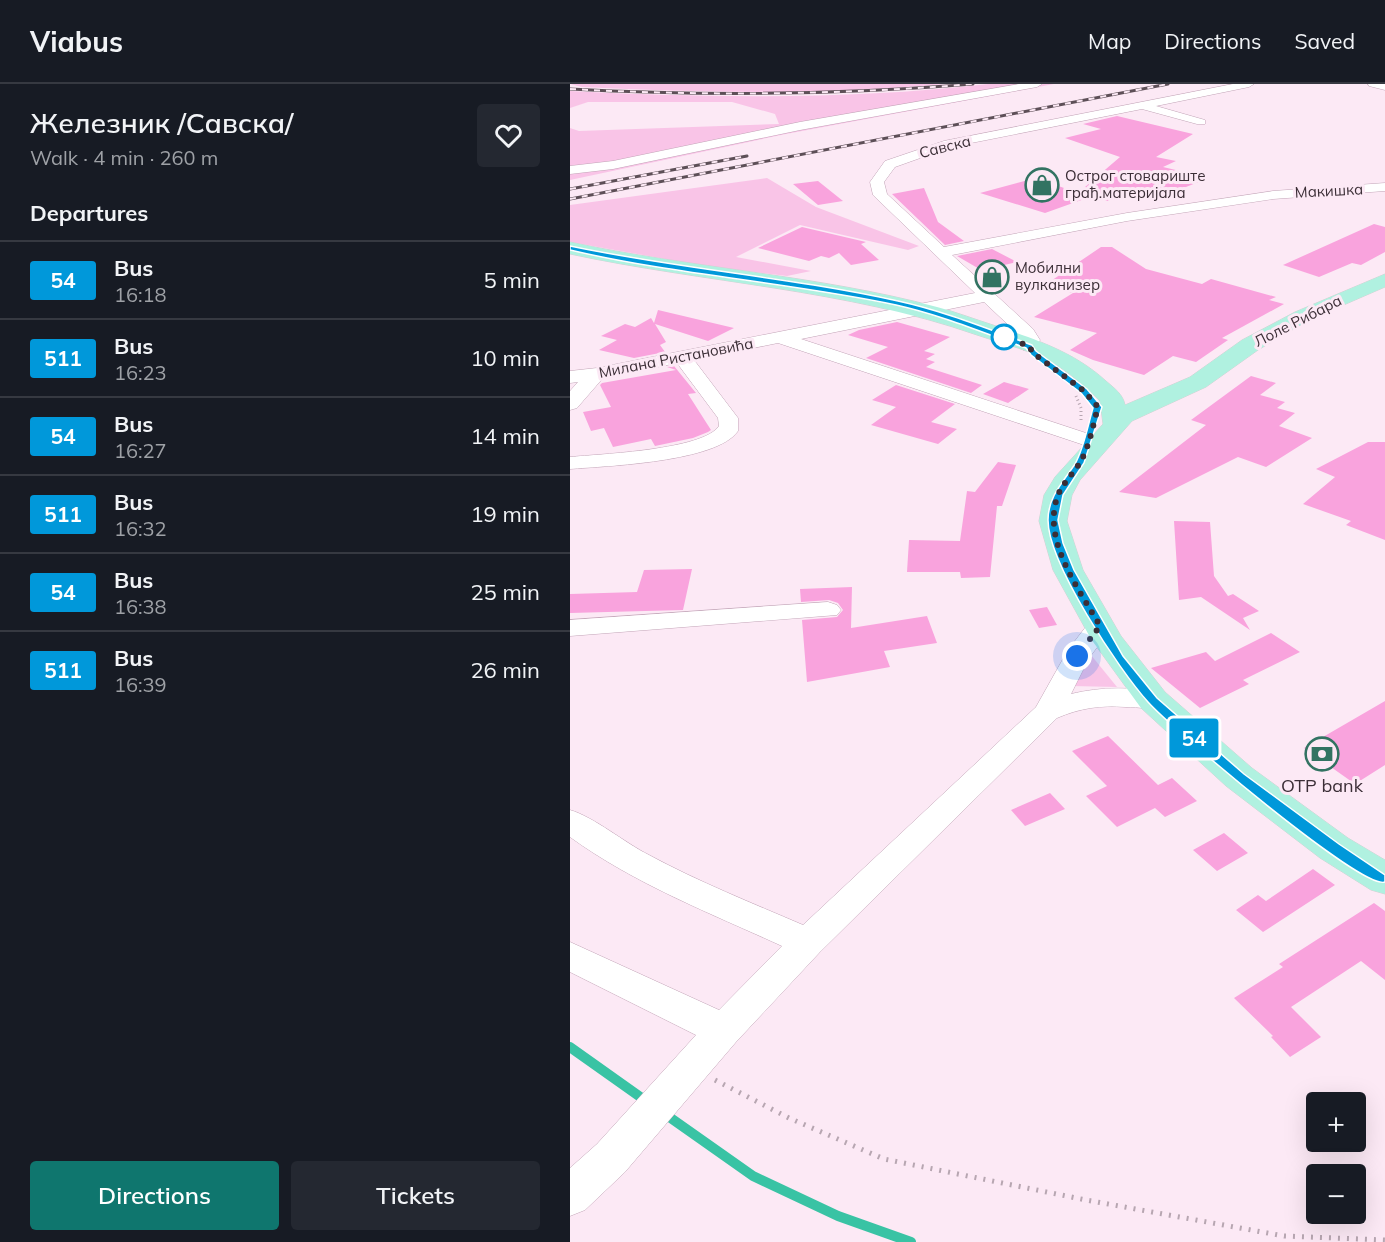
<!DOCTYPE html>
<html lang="en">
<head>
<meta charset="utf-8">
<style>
  :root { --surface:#171b24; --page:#242831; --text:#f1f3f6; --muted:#9ea1a6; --line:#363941; --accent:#0f766e }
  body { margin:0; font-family:Mulish,sans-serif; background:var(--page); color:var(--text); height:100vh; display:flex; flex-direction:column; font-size:22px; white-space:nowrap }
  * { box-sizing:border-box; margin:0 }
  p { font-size:20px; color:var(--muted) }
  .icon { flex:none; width:33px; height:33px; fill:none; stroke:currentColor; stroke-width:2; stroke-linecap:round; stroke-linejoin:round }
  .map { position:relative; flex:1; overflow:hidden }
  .panel { display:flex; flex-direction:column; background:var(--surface); width:570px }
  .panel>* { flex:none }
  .badge { padding:0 12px; border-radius:4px; font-size:21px; line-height:39px }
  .buttons { position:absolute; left:736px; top:1008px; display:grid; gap:12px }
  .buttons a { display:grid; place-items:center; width:60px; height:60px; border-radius:6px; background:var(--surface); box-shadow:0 6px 24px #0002; font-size:30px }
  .you { position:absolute; width:30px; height:30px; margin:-15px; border:4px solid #fff; border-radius:50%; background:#1a73e8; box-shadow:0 0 0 9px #1a73e833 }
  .map>.badge { position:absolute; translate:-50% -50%; box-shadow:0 0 0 3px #fff }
  h2 { padding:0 30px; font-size:22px; line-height:54px }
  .round { display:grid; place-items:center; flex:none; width:63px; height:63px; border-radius:6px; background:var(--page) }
  .headline { display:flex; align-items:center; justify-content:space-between; height:102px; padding:0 30px }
  h1 { font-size:28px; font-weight:600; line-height:45px }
  .button { display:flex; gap:12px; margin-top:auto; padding:12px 30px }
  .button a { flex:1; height:69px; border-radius:6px; background:var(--accent); color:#fff; font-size:24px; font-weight:600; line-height:69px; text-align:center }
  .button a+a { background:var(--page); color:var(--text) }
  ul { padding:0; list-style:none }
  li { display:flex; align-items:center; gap:18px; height:78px; padding:0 30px; border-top:2px solid var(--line) }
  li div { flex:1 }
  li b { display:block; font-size:22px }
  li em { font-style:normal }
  li .badge { min-width:66px; font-weight:700; text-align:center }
  header { display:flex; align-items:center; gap:36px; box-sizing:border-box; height:84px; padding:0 30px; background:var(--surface); border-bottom:2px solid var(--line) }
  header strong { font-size:28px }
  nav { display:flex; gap:33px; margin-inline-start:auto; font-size:21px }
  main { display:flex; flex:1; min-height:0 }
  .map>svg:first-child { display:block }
  .green { fill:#f9c4e7 }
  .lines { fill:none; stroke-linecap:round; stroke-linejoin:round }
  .stream { stroke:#39c3a4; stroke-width:10 }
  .building { fill:#f9a3dd }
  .minor-casing { stroke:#c2a4b7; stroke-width:1 }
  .major-casing { stroke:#d4d1d3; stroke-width:1 }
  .path-far1 { stroke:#b7a6b1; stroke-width:3; stroke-dasharray:1 3; stroke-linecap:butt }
  .path { stroke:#b7a6b1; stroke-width:5; stroke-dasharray:2 7; stroke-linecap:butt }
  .minor { fill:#fff; fill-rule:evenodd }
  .major { fill:#b0f1e0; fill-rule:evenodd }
  .rail-casing { stroke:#5d4f57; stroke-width:3 }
  .rail { stroke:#fce9f5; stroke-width:2; stroke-dasharray:6; stroke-linecap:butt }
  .line { fill:#0098da; stroke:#fff; stroke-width:1.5 }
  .walk { stroke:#3b2e36; stroke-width:6; stroke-dasharray:0 10.8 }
  .stop-dot { fill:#fff; stroke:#0098da; stroke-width:3 }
  .labels { text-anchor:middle; stroke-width:6; stroke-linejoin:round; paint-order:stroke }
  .far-street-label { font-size:15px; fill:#3b2e36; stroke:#fce9f5 }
  .far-poi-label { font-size:15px; fill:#3b2e36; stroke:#fce9f5; text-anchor:start }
  .poi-label { font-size:18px; fill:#3b2e36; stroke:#fce9f5 }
</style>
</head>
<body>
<header>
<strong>Viabus</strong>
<nav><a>Map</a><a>Directions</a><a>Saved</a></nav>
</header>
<main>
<section class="panel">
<div class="headline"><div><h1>Железник /Савска/</h1><p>Walk · 4 min · 260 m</p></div><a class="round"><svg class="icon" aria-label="heart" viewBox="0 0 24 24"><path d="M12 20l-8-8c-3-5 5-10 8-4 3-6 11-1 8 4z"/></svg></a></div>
<h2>Departures</h2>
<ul>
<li><span class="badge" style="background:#0098da;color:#fff">54</span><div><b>Bus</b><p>16:18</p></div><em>5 min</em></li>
<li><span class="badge" style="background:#0098da;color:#fff">511</span><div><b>Bus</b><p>16:23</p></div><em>10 min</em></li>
<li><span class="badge" style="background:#0098da;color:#fff">54</span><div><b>Bus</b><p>16:27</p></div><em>14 min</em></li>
<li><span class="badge" style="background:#0098da;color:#fff">511</span><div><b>Bus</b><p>16:32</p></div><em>19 min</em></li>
<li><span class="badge" style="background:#0098da;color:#fff">54</span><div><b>Bus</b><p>16:38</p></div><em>25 min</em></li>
<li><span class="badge" style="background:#0098da;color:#fff">511</span><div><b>Bus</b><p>16:39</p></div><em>26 min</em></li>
</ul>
<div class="button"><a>Directions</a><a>Tickets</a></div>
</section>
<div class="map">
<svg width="815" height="1158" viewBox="0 0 815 1158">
  <rect width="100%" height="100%" fill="#fce9f5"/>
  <path class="green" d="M0 0H375C254 11 133 9 12 3Z
    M418 0H484L216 50 0 96V44L9 47 209 40 205 30 162 18H18L0 24V7C139 14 280 16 418 0Z
    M197 94 246 123 349 162 338 166 230 141 166 173 241 187 217 192 129 181 0 158V121Z
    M521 571 547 603 501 602Z"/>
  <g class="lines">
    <path class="stream" d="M0 963 76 1017
      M95 1030 183 1092 268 1132 341 1158"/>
  </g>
  <path class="building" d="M547 32 623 50 586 73 606 77 593 83 610 87 602 90 631 97 596 111 585 108 563 116 547 111 538 117 517 114 475 129 410 109 466 94 508 109 550 73 495 54 531 45 513 40Z
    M248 97 273 117 248 121 223 100Z
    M354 104 368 138 394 157 375 161 322 110Z
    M804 140 815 143V168L791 181 782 179 749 193 713 181Z
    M232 143 296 158 291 160 309 176 281 181 269 169 259 174 251 172 239 177 188 164Z
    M531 163H542L576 185 632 200 641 195 706 213 699 216 714 220 652 254 658 256 626 278 603 272 574 291 523 276 500 266 527 249 464 233 503 209 472 203Z
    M422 165 447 178 430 182 437 187 430 197 387 172Z
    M88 226 164 244 138 257 85 240 96 258 90 261 95 268 64 274 29 266 47 256 31 252 55 240 65 243 81 234 84 239Z
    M327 238 380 253 354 267 365 270 356 275 365 278 356 283 412 301 401 309 296 274 318 263 278 251 289 246Z
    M104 282 126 309 118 310 141 346 138 348 123 354 85 362 81 355 43 363 34 344 21 347 13 328 41 323 30 301 32 299 106 286 97 283Z
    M681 292 706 299 690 311 715 318 707 324 725 329 709 342 742 354 696 383 668 373 586 414 549 408 636 341 621 336Z
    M434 298 459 305 438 319 413 310Z
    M326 301 385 320 361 338 387 345 368 360 301 341 326 323 302 316Z
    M798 358H815V456L776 441 781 437 733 420 765 393 746 385Z
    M428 378 446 381 432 422H427L420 493 391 494 390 488H337L339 456 390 457 397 407 405 408Z
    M604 437 640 438 644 492 658 512 663 510 689 527 673 534 680 546 631 513 609 516Z
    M122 485 113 526 0 529V510L67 508 74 486Z
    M282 503 281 544 357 532 367 559 314 567 320 583 237 598 232 536 267 533 273 526 268 519 259 516 231 518 230 505Z
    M477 523 487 541 469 544 459 526Z
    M701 549 730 568 673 596 679 600 630 624 581 584 636 568 645 577Z
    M815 617V681L785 700 734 664Z
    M538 652 588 701 602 694 627 717 595 733 585 724 547 743 516 712 537 702 502 667Z
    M480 709 495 725 455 742 441 726Z
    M654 749 678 769 647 787 623 766Z
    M743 785 765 801 693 848 666 826 688 811 696 817Z
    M804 819 815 827V896L791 877 721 923 751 953 720 973 701 953 703 952 664 914 713 883 709 880Z"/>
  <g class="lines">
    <g class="minor-casing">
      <path id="minor" d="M449 0H472L467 3 230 46 43 85 0 90V82L43 77 230 38Z
        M663 0H684L679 3 586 22 635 36V40H627L572 25 381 63 325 83 314 98 317 110 374 163 557 129 703 107 815 99V107L703 115 557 137 382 171 463 245 470 256 465 266H453L450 262 452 256 450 252 414 218 231 255 525 352 528 356 525 360 518 362 511 360 208 259 124 276 168 334V347C147 378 37 382 0 385V373C31 370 133 366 149 342L148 334 107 279 33 294 7 324 0 326V307L8 298 0 299V287L27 284 405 209 303 111 300 98 315 77 374 57Z
        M798 0H815V6L799 2Z
        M258 518 267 521 271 526 267 531 0 552V536Z
        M530 534 539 536 543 542 519 574 501 610C530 603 564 602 593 610L597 616 593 622C580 626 569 623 556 623 531 621 510 624 487 634L250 868 166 958 55 1088 15 1126 0 1132V1084L27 1060 126 951 0 888V858L149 926 212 862C140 829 65 800 0 753V726C24 733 55 759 79 771 129 798 182 819 233 841L466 623 498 566 521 536Z"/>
    </g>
    <g class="major-casing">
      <path id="major" d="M0 158C121 184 247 191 367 223 386 228 404 235 423 241 464 255 503 267 536 297 544 304 553 310 555 321L620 293 672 256 725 228 815 190V203L739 236 688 266 636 303 562 337 510 396 502 411 497 437 513 486 551 552 595 608 682 684 778 754 815 776V810L801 806 750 774 656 702 571 624 521 555 483 486 469 437 474 411 485 393 533 340 530 317C517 304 503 292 488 282 464 267 434 260 407 251 276 205 135 199 0 170Z"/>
    </g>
    <path class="path-far1" d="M506 312 511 324V337"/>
    <path class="path" d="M145 996 219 1034 314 1075 516 1116 714 1152 815 1156"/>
    <use href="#minor" class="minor"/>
    <use href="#major" class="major"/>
    <g class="rail-casing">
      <path id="rail" d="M0 5C135 12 269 11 403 0
        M0 105 177 72
        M0 115 598 0"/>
    </g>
    <use href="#rail" class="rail"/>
  </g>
  <path class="line" d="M0 162C109 185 220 193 328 217 374 227 418 245 462 261L466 267 517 305 532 323 514 379 493 411 488 436 493 459 504 486 553 572 587 614 674 690 769 760 815 791V798C793 807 603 646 578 618 549 586 478 479 478 436 478 413 493 398 505 380 514 364 518 341 523 324L511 309 461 271 456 264C414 249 371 231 326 221 217 198 106 191 0 166Z"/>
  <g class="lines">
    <path class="walk" d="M434 253 428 251 459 262 463 269 514 307 528 323C523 341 519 365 509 380 502 391 493 399 488 411 471 456 509 505 530 542L507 572"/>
  </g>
  <defs>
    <g id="shop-ring" transform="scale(1.725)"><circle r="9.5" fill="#fce9f5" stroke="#327362" stroke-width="1.5"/><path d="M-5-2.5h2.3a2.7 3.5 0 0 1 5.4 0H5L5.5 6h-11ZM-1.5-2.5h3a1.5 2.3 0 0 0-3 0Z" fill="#327362"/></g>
    <g id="bank-ring" transform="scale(1.725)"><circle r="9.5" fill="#fce9f5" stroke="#327362" stroke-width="1.5"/><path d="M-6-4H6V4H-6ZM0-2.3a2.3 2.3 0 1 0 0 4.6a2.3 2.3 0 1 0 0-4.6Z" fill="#327362"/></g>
  </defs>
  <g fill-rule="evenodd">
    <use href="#shop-ring" x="472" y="101"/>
    <use href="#shop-ring" x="422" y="193"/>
    <use href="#bank-ring" x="752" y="670"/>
  </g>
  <circle class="stop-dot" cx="434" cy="253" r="12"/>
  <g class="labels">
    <g class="far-street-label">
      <text transform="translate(375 63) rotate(-14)" y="5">Савска</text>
      <text transform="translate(759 107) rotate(-3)" y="5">Макишка</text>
      <text transform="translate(728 237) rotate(-27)" y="5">Лоле Рибара</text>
      <text transform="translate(106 274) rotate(-11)" y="5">Милана Ристановића</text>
    </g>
    <g class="far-poi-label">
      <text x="495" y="97">Острог стовариште<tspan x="495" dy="17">грађ.материјала</tspan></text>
      <text x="445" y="189">Мобилни<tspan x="445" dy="17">вулканизер</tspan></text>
    </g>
    <g class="poi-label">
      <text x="752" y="708">OTP bank</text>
    </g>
  </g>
</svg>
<div class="buttons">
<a>+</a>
<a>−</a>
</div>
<div class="you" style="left:507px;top:572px"></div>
<b class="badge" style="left:624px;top:654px;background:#0098da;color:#fff">54</b>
</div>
</main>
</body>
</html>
